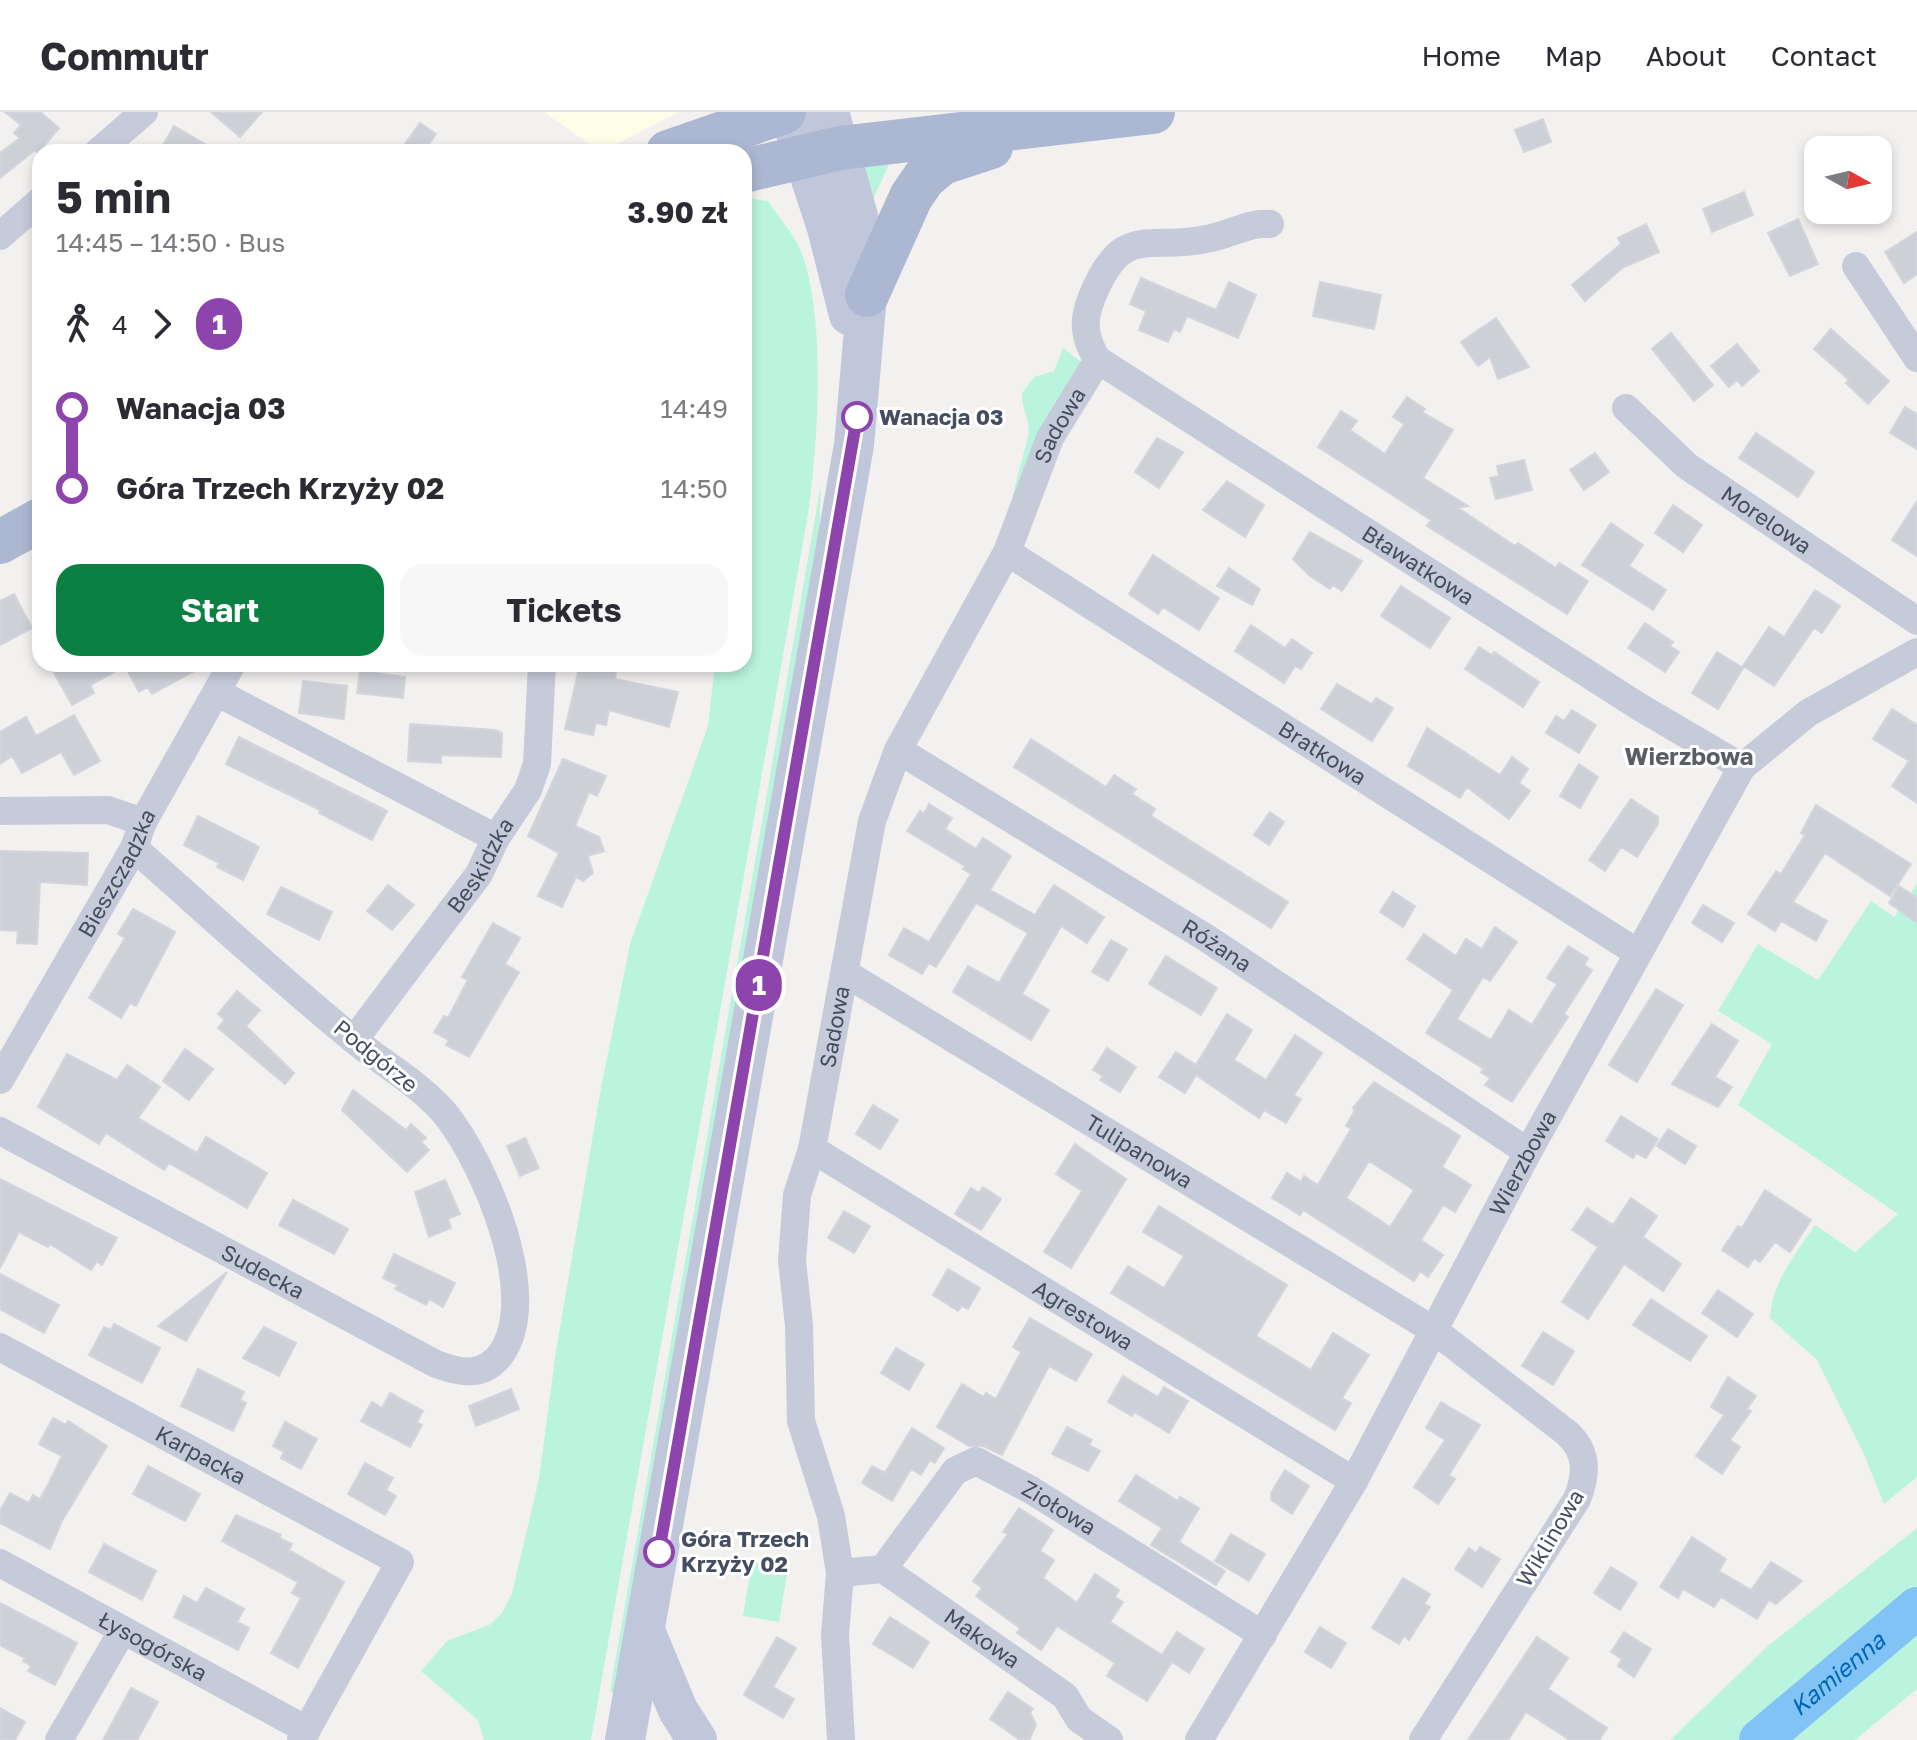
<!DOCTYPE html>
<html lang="en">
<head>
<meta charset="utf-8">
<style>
  :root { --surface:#fff; --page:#f7f7f7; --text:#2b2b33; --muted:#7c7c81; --line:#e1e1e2; --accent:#0b8043 }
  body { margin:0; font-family:"Golos Text",sans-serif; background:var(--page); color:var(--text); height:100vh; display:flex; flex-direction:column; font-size:30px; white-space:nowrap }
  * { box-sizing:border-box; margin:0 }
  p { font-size:26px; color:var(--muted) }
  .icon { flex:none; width:44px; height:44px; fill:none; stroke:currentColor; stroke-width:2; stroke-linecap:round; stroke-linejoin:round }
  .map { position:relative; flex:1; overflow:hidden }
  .side { position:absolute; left:32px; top:32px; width:720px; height:528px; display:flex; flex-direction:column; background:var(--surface); border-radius:24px; box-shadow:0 4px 12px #0003 }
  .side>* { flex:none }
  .badge { padding:0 16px; border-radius:26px; font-size:28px; line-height:52px }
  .needle { width:52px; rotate:98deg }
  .buttons { position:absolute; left:1804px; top:24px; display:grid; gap:16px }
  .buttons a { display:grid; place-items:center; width:88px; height:88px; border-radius:16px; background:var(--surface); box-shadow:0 4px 12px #0003; font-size:40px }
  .map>.badge { position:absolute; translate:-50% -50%; box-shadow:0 0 0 4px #fff }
  .legs { display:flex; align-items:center; gap:12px; height:88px; padding:0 24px; font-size:26px }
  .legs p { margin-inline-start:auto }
  .overview { display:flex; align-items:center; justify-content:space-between; height:136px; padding:0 24px }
  h1 { font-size:44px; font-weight:700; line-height:60px }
  .primary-button { display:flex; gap:16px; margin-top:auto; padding:16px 24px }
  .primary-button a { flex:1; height:92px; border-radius:24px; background:var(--accent); color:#fff; font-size:32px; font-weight:700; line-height:92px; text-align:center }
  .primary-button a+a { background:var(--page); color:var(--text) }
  ul { padding:0 24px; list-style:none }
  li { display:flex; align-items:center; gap:28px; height:80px; font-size:30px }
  li i { display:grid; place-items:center; width:12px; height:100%; margin:0 10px; background:currentColor }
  li i::after { content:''; width:20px; height:20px; margin:-10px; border:6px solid; border-radius:50%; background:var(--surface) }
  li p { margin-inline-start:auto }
  li:first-child i { background:linear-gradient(#0000 50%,currentColor 0) }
  li:last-child i { background:linear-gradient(currentColor 50%,#0000 0) }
  header { display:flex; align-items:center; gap:48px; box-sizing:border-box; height:112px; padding:0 40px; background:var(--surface); border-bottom:2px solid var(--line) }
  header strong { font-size:38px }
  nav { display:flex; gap:44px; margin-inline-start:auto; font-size:28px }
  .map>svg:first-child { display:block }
  .commercial { fill:#fefde8 }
  .green { fill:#baf4de }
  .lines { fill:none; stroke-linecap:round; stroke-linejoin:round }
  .river { stroke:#82c3f6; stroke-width:42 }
  .building { fill:#ced0d8; stroke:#d3d4dc; stroke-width:2; fill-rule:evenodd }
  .street { stroke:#c5cbd9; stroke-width:28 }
  .secondary { stroke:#c0c7db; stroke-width:40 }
  .primary { stroke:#acb7d2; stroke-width:44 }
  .line-1-casing { stroke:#fff; stroke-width:18 }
  .line-1 { stroke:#8e44ad; stroke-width:12 }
  .stop-1-dot { fill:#fff; stroke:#8e44ad; stroke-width:4 }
  .labels { text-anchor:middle; stroke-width:6; stroke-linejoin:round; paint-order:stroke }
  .stop-label { font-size:22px; font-weight:bold; fill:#454d60; stroke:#fff; text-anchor:start }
  .street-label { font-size:22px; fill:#454d60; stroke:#fff }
  .neighbourhood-label { font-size:24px; font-weight:bold; fill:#5b5e66; stroke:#fff }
  .water-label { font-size:24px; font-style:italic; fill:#0067b8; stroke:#fff }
</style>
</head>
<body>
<header>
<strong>Commutr</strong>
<nav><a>Home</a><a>Map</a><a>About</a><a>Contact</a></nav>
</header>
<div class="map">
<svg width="1917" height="1628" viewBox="0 0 1917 1628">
  <rect width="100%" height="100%" fill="#f3f0f0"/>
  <path class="commercial" d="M544 0H679L601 40Z"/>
  <path class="green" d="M891 48 869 96 859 53Z
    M753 87 768 89C778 104 791 119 799 135 827 196 818 334 808 402L591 1628H484L478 1608 421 1559 447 1529 489 1513 502 1501 512 1481 539 1367 556 1239 601 976 630 832 708 614 715 552H744V89Z
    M1063 236 1084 252 1010 411C1010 381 1022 353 1028 324 1031 309 1021 296 1022 281L1034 265 1054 259Z
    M821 372 818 453 618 1585 610 1579Z
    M1917 772V1365L1884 1392 1863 1340 1817 1248 1770 1206C1772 1170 1795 1143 1815 1113L1855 1140 1898 1102 1738 993 1772 932 1718 899 1758 832 1818 868 1871 789 1894 805Z
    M1917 1416V1577L1855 1628H1670L1768 1534Z
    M752 1450 788 1456 779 1510 743 1504Z"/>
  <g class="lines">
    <path class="river" id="s1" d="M1760 1628 1917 1496"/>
  </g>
  <path class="building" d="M5 0H40L59 16 38 41 35 38 0 66V41L20 26 14 21 21 13Z
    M211 0H262L240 25Z
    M1543 7 1551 30 1524 40 1515 18Z
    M420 11 436 22 423 40H416L405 32Z
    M174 14 219 40H159Z
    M1744 80 1753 103 1712 120 1703 97Z
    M1798 107 1818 152 1790 164 1768 121Z
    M1646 112 1659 140 1622 156 1585 189 1572 173 1621 132 1618 126Z
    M1917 120V162L1904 171 1885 140Z
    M1141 166 1216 198 1229 170 1256 183 1238 226 1187 204 1180 220 1174 217 1168 230 1139 218 1146 199 1130 192Z
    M1320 170 1381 183 1374 217 1313 204Z
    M1496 206 1529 255 1498 267 1490 245 1478 254 1461 230Z
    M1831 217 1889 269 1868 292 1846 271 1849 268 1814 237Z
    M1671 221 1713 273 1694 289 1652 237Z
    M1737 232 1759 259 1742 274 1737 268 1729 275 1711 254Z
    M1407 285 1425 297 1422 300 1453 318 1423 366 1468 394 1458 396 1515 434 1518 431 1556 456 1559 451 1588 469 1567 502 1427 414 1431 408 1318 335 1341 299 1357 309 1350 318 1385 342 1404 312 1393 305Z
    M1905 295 1917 302V337L1890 321Z
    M1756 321 1814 360 1798 385 1739 346Z
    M1157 326 1183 340 1159 376 1135 360Z
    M1595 341 1609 360 1584 378 1570 358Z
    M1524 348 1532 378 1496 387 1490 366 1499 364 1497 354Z
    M1227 369 1264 393 1245 425 1203 398Z
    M1917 389V444L1892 428Z
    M1673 393 1702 413 1683 440 1655 421Z
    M1611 411 1643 433 1629 454 1666 478 1653 498 1582 453Z
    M1310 420 1362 449 1342 479 1333 473 1330 477 1310 464 1293 447Z
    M1153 443 1219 486 1199 518 1163 495 1158 502 1129 482Z
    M1229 456 1260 477 1252 493 1217 474Z
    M1401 474 1450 506 1430 536 1381 504Z
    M1815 478 1840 494 1822 521 1814 516 1774 574 1743 554 1769 515 1784 525Z
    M14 482 32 516 0 533V489Z
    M1645 511 1673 530 1670 534 1679 540 1665 560 1628 536Z
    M1251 513 1285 536 1292 527 1312 541 1301 557 1295 554 1284 571 1235 539Z
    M1479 535 1492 543 1494 540 1539 570 1523 595 1465 557Z
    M1717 540 1743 556 1718 597 1692 581Z
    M49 552H207L152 582 148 575 139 580 125 554 90 573 94 581 72 593Z
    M580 552H617L615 567 678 580 669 615 609 598 606 613 596 611 593 623 565 617Z
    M360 559 405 565 403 586 357 581Z
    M303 569 347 574 344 607 299 601Z
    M1337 572 1372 592 1376 586 1393 596 1372 629 1321 597Z
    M1892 597 1917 613V691L1892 674 1909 649 1873 627Z
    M1572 598 1596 613 1579 641 1546 621 1556 604 1564 609Z
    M74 603 100 649 74 663 61 640 22 661 12 644 0 652V620L26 605 36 624Z
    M410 612 495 618 502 621 501 645 441 643V651L408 649Z
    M1427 616 1500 663 1512 645 1528 657 1519 671 1530 679 1509 707 1467 675 1460 686 1408 654Z
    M239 625 387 699 372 728 319 701 320 698 226 652Z
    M1031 627 1106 675 1114 663 1136 677 1132 682 1155 697 1151 704 1288 790 1271 816 1014 655Z
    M563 647 606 664 597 684 589 680 575 714 599 725 604 739 588 744 593 761 583 769 576 765 562 795 538 784 559 741 528 724Z
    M1579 652 1598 665 1580 696 1560 684Z
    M1631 687 1658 705V712L1637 745 1621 735 1605 759 1589 748Z
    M929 692 952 706 945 717 976 737 983 726 1011 744 990 778 1035 803 1054 773 1104 805 1087 831 1061 814 1022 882 1049 898 1031 928 953 880 968 854 999 871 1028 821 976 791 936 855 929 851 922 862 889 843 904 816 929 830 971 762 963 757 965 754 907 719 920 699 924 702Z
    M1816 693 1911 752 1890 784 1825 741 1793 790 1827 809 1816 829 1781 809 1775 819 1748 802 1776 759 1781 762 1805 723 1801 721Z
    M1270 700 1284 710 1269 733 1254 723Z
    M198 704 259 735 243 768 217 755 219 751 184 733Z
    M0 739 88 741 87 773 40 770 37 832 17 831 18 819 0 818Z
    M388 773 414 793 392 818 367 799Z
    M1899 774 1917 786V811L1889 791Z
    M281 775 332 800 319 828 267 802Z
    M1393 780 1415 794 1403 815 1380 800Z
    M1703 793 1734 811 1722 830 1692 811Z
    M133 797 175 820 136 894 130 891 121 906 89 886 125 826 118 822Z
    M493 811 520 826 505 852 519 860 469 945 446 933 449 928 434 920 444 904 448 906 468 868 462 865Z
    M1495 815 1517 830 1490 869 1483 865 1457 907 1491 928 1509 898 1532 913 1557 872 1547 866 1568 834 1588 846 1584 853 1592 858 1564 902 1568 905 1512 990 1485 973 1490 966 1481 960 1484 957 1426 921 1453 878 1407 847 1424 822 1456 844 1466 827 1482 837Z
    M1111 828 1127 837 1108 869 1092 860Z
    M1166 844 1217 876 1201 903 1149 872Z
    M1656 877 1683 893 1637 970 1609 953Z
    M237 879 260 898 246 914 294 961 285 972 218 916 225 908 218 902Z
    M1227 902 1252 918 1234 948 1266 968 1295 923 1322 941 1294 983 1301 987 1286 1011 1264 998 1259 1006 1196 963 1185 981 1159 965 1176 940 1196 953Z
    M1712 912 1738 929 1715 965 1732 975 1718 995 1672 972Z
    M1107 936 1136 955 1120 980 1100 968 1103 964 1093 958Z
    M185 937 213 957 189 988 163 969Z
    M67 942 117 968 127 953 160 975 138 1006 197 1041 206 1025 267 1061 247 1096 169 1051 164 1058 106 1021 99 1032 38 995Z
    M1374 970 1460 1024 1442 1055 1471 1073 1455 1100 1443 1093 1421 1128 1443 1143 1428 1165 1420 1159 1414 1169 1303 1098 1300 1103 1272 1086 1287 1061 1301 1070 1304 1064 1318 1073 1351 1017 1346 1014 1355 998 1353 996ZM1369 1049 1414 1078 1390 1115 1346 1086Z
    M353 978 406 1018 411 1012 426 1026 421 1030 429 1038 407 1060 342 998Z
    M873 993 898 1008 880 1037 856 1022Z
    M1621 1004 1658 1027 1646 1046 1636 1041 1633 1046 1606 1029Z
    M1668 1017 1696 1034 1685 1052 1657 1034Z
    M525 1026 539 1056 520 1064 507 1034Z
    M1075 1032 1126 1067 1071 1156 1044 1140 1082 1079 1056 1062Z
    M0 1067 117 1126 102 1153 97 1149 91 1158 50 1132 48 1135 19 1120 0 1156Z
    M445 1068 460 1102 448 1107 451 1116 429 1125 415 1080Z
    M983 1075 1001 1087 981 1118 955 1102 971 1076 979 1081Z
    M1765 1078 1811 1108 1790 1140 1775 1130 1760 1150 1754 1146 1748 1155 1722 1138 1738 1114 1742 1116Z
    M1631 1086 1657 1104 1643 1125 1681 1152 1663 1179 1624 1152 1588 1207 1562 1190 1598 1135 1572 1118 1587 1096 1613 1113Z
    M293 1088 348 1117 334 1142 279 1113Z
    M1159 1094 1287 1173 1256 1224 1311 1258 1333 1221 1369 1243 1342 1286 1351 1291 1335 1318 1111 1181 1128 1154 1164 1176 1184 1144 1143 1120Z
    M844 1099 870 1114 854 1141 828 1126Z
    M394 1142 455 1171 443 1195 429 1187 426 1193 395 1177 398 1173 383 1166Z
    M948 1157 980 1176 968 1197 962 1194 958 1199 933 1183Z
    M227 1160 186 1229 158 1214Z
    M0 1162 59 1193 44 1221 0 1197Z
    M1718 1178 1753 1202 1737 1225 1702 1201Z
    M1651 1187 1707 1224 1690 1249 1633 1213Z
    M1030 1206 1092 1242 1076 1269 1049 1254 1002 1343 983 1334H969L937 1315 962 1272 984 1285 986 1281 996 1287 1021 1240 1013 1235Z
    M114 1212 160 1236 142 1271 89 1243 104 1215 111 1218Z
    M264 1215 296 1231 279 1264 243 1246Z
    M1543 1220 1574 1239 1553 1273 1522 1254Z
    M896 1236 924 1252 909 1278 881 1261Z
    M198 1257 244 1280 240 1288 246 1291 233 1319 181 1294Z
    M1123 1264 1158 1285 1164 1275 1188 1289 1169 1321 1134 1300 1132 1304 1108 1290Z
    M1728 1265 1756 1284 1747 1297 1751 1299 1730 1328 1740 1335 1722 1362 1696 1344 1724 1303 1711 1295Z
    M511 1277 519 1297 476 1314 469 1294Z
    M390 1281 423 1299 417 1310 422 1313 410 1335 361 1309 372 1290 382 1296Z
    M1441 1290 1480 1313 1449 1363 1455 1367 1438 1392 1414 1375 1445 1328 1426 1316Z
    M53 1306 66 1313 68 1309 107 1334 62 1409 50 1437 0 1411V1399L10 1381 29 1391 33 1383 40 1387 49 1371 62 1344 39 1332Z
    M285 1310 317 1327 301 1357 281 1346 284 1340 273 1334Z
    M1067 1315 1092 1328 1089 1333 1100 1339 1088 1359 1052 1342Z
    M912 1316 944 1336 935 1351 930 1348 921 1363 911 1357 892 1389 862 1371 872 1354 885 1361Z
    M365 1351 393 1366 386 1378 396 1384 385 1403 348 1382Z
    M148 1354 200 1382 185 1409 133 1382Z
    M1285 1358 1309 1374 1292 1402 1271 1388V1381Z
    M1136 1363 1178 1389 1180 1385 1199 1396 1179 1430 1225 1459 1216 1473 1151 1433 1162 1416 1119 1389Z
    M1019 1396 1053 1418 1040 1439 1054 1448 1043 1466 1077 1491 1095 1462 1119 1478 1115 1485 1123 1490 1110 1510 1162 1543 1177 1520 1204 1537 1189 1561 1172 1550 1147 1589 1107 1564 1115 1551 1057 1514 1041 1538 1017 1521 1020 1516 976 1484 982 1476 973 1469 1008 1422 1003 1420Z
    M236 1403 281 1423 279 1426 292 1432 289 1438 344 1470 298 1556 271 1541 301 1486 292 1481 298 1470 222 1429Z
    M1231 1422 1265 1442 1249 1469 1215 1449Z
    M1692 1425 1726 1447 1719 1459 1751 1478 1771 1450 1802 1469 1776 1492 1769 1488 1757 1507 1721 1485 1714 1495 1683 1477 1678 1486 1660 1475Z
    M104 1432 156 1459 142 1488 89 1460Z
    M1480 1435 1500 1447 1482 1475 1455 1457 1469 1436 1476 1441Z
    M1611 1455 1637 1471 1620 1498 1594 1481Z
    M1403 1466 1430 1482 1424 1492 1430 1495 1409 1528 1404 1524 1399 1532 1372 1516Z
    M206 1476 244 1497 237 1510 249 1516 238 1538 174 1505 184 1484 197 1491Z
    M0 1491 77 1531 55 1573 28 1559 31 1554 23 1549 25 1546 0 1533Z
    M890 1505 929 1530 913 1556 873 1532Z
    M1320 1515 1346 1531 1331 1556 1305 1540Z
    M1624 1520 1651 1537 1634 1565 1618 1554 1622 1547 1611 1540Z
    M777 1525 796 1536 773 1575 794 1587 783 1606 744 1583Z
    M1537 1525 1568 1546 1548 1577 1607 1616 1599 1628H1570L1526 1600 1508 1628H1468Z
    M131 1576 158 1590 137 1628H103Z
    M1008 1580 1033 1597 1030 1600 1036 1613 1029 1628H1020L990 1607Z
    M0 1596 25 1610 15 1628H0Z"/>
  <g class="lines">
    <g class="street">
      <path d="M98 40 144 0"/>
      <path id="s2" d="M1270 112C1249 110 1232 122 1211 126 1149 141 1123 108 1092 185 1082 209 1084 227 1098 248L1638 594 1742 655"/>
      <path d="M0 124 40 89"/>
      <path d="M1856 154 1917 246"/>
      <path id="s3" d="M1626 296 1687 354 1917 509"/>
      <path id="s4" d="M1007 440 1638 841"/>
      <path d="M218 581 496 726"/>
      <path id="s5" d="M898 638 1208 827 1528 1040"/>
      <path d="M0 699 108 698 143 710"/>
      <path id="s6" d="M845 861 1435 1219 1567 1321C1588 1340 1587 1362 1577 1387L1423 1628"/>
      <path id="s7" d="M354 928 479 762 496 726 528 678 537 652 542 552"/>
      <path id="s8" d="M0 968 134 736 143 710 232 552"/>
      <path id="s9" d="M0 1019 436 1252C460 1261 483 1266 501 1242 542 1184 485 1053 447 1004 422 973 384 953 353 927 278 866 207 800 134 736"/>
      <path id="s10" d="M812 1037 1354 1369"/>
      <path id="s11" d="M0 1235 400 1450 301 1628"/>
      <path id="s12" d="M0 1451 307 1618"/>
      <path id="s13" d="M883 1457 955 1359 976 1349 1031 1378 1263 1523"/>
      <path id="s14" d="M840 1461 883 1457 1065 1584 1079 1607 1109 1628"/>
      <path d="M59 1628 123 1518"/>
      <path id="s15" d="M841 1628 835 1523 840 1461 831 1404 801 1309 799 1213 792 1149 797 1083 812 1037 872 709 898 638 1007 440 1050 326 1098 248"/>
      <path id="s16" d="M1199 1628 1354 1369 1528 1040 1742 655 1808 601 1917 540"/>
    </g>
    <path class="secondary" d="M789 0 827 116 849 203
      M645 1519 678 1598 697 1628
      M625 1628 854 333 867 183 859 108 829 0"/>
    <path class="primary" d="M668 40 784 0
      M744 59 840 36 1153 0
      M867 183 911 85 924 66 942 51 991 35
      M0 430 40 408"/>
  </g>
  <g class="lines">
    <g class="line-1-casing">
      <path id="line-1" d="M659 1440 857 305"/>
    </g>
    <use href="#line-1" class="line-1"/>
  </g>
  <g class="stop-1-dot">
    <circle cx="857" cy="305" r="14"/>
    <circle cx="659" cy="1440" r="14"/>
  </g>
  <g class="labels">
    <g class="stop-label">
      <text x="879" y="313">Wanacja 03</text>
      <text x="681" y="1435">Góra Trzech<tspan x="681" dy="25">Krzyży 02</tspan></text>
    </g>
    <g class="street-label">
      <text dy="8" stroke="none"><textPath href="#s15" startOffset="1372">Sadowa</textPath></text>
      <text dy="8" stroke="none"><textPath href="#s3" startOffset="180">Morelowa</textPath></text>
      <text dy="8" stroke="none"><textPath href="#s2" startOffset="654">Bławatkowa</textPath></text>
      <text dy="8" stroke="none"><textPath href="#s4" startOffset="374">Bratkowa</textPath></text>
      <text dy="8" stroke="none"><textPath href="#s7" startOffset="216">Beskidzka</textPath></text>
      <text dy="8" stroke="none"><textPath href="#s8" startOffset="238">Bieszczadzka</textPath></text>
      <text dy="8" stroke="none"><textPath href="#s5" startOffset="374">Różana</textPath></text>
      <text dy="8" stroke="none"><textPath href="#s15" startOffset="724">Sadowa</textPath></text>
      <text transform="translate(376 944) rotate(39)" y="8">Podgórze</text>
      <text dy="8" stroke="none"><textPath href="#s6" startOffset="344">Tulipanowa</textPath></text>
      <text dy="8" stroke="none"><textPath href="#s16" startOffset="662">Wierzbowa</textPath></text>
      <text dy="8" stroke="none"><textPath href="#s9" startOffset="298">Sudecka</textPath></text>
      <text dy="8" stroke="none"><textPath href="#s10" startOffset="318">Agrestowa</textPath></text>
      <text dy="8" stroke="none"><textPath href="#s11" startOffset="228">Karpacka</textPath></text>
      <text dy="8" stroke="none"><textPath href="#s13" startOffset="240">Ziołowa</textPath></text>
      <text transform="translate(1550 1426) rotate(-59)" y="8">Wiklinowa</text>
      <text dy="8" stroke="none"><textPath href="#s14" startOffset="164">Makowa</textPath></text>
      <text dy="8" stroke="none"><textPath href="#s12" startOffset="174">Łysogórska</textPath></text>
    </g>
    <g class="neighbourhood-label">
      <text x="1689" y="653">Wierzbowa</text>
    </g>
    <g class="water-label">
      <text dy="8" stroke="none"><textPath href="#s1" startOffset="102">Kamienna</textPath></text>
    </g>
  </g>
</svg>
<div class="buttons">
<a><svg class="needle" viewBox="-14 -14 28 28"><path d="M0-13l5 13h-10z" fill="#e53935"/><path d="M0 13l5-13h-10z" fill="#7c7c81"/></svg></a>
</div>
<b class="badge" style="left:759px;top:873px;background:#8e44ad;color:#fff">1</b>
<section class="side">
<div class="overview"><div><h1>5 min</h1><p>14:45 – 14:50 · Bus</p></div><b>3.90 zł</b></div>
<div class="legs"><svg class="icon" aria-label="walk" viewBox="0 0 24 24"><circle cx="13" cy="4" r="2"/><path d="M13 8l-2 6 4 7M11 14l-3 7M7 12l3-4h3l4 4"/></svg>4<svg class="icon" aria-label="forward" viewBox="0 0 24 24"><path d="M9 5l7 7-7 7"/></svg><b class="badge" style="background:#8e44ad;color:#fff">1</b></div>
<ul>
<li><i style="color:#8e44ad"></i><b>Wanacja 03</b><p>14:49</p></li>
<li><i style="color:#8e44ad"></i><b>Góra Trzech Krzyży 02</b><p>14:50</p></li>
</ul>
<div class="primary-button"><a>Start</a><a>Tickets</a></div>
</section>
</div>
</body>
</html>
